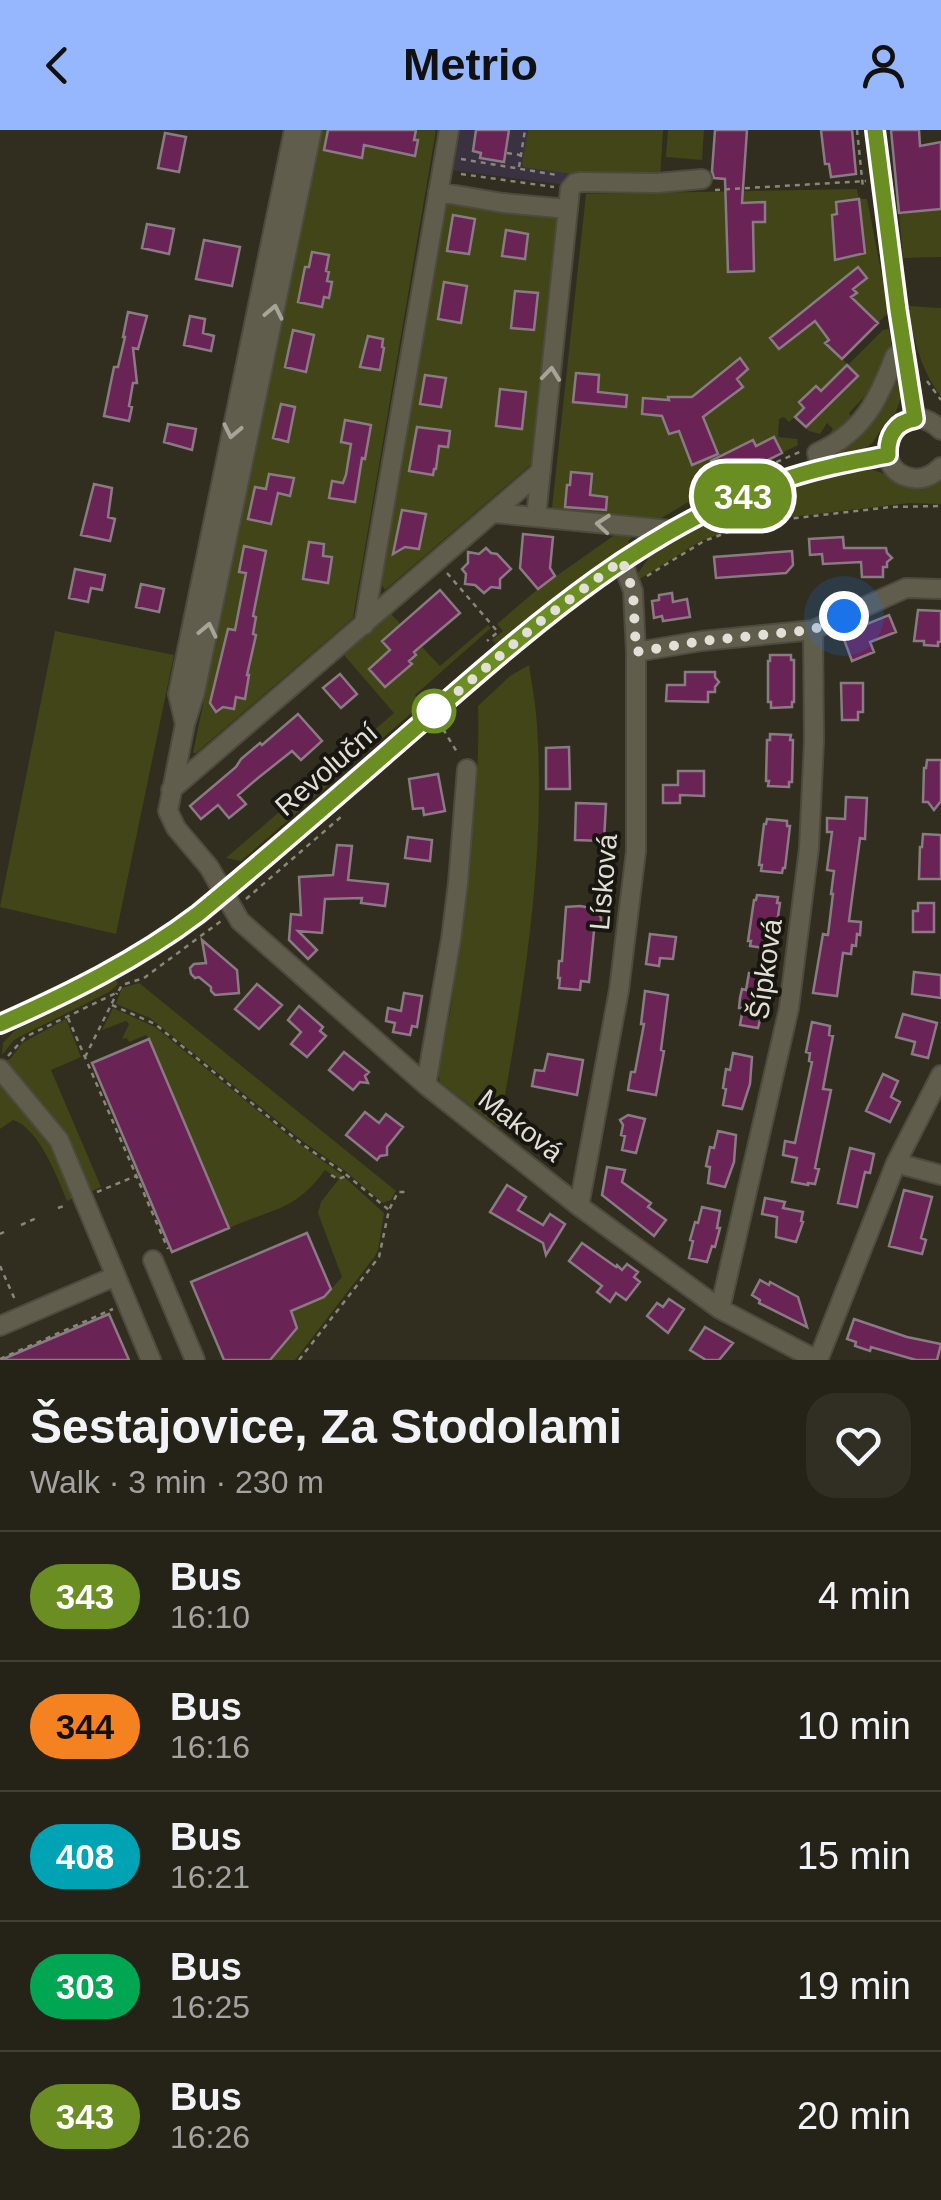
<!DOCTYPE html>
<html lang="en">
<head>
<meta charset="utf-8">
<style>
  :root { --surface:#252217; --page:#312f24; --text:#f1f3f6; --muted:#a3a4a1; --line:#423f36; --accent:#96b6fd }
  body { margin:0; font-family:Arial,sans-serif; background:var(--page); color:var(--text); height:100vh; display:flex; flex-direction:column; font-size:38px; white-space:nowrap }
  * { box-sizing:border-box; margin:0 }
  p { font-size:32px; color:var(--muted) }
  .icon { flex:none; width:55px; height:55px; fill:none; stroke:currentColor; stroke-width:2; stroke-linecap:round; stroke-linejoin:round }
  .map { position:relative; height:1230px; overflow:hidden }
  .details { display:flex; flex-direction:column; background:var(--surface); flex:1 }
  .details>* { flex:none }
  .badge { padding:0 20px; border-radius:32px; font-size:35px; line-height:65px }
  .you { position:absolute; width:50px; height:50px; margin:-25px; border:8px solid #fff; border-radius:50%; background:#1a73e8; box-shadow:0 0 0 15px #1a73e833 }
  .map>.badge { position:absolute; translate:-50% -50%; box-shadow:0 0 0 5px #fff }
  .round { display:grid; place-items:center; flex:none; width:105px; height:105px; border-radius:30px; background:var(--page) }
  .headline { display:flex; align-items:center; justify-content:space-between; height:170px; padding:0 30px }
  h1 { font-size:48px; font-weight:600; line-height:75px }
  ul { padding:0; list-style:none }
  li { display:flex; align-items:center; gap:30px; height:130px; padding:0 30px; border-top:2px solid var(--line) }
  li div { flex:1 }
  li b { display:block; font-size:38px }
  li em { font-style:normal }
  li .badge { min-width:110px; font-weight:700; text-align:center }
  header { display:flex; justify-content:space-between; align-items:center; height:130px; padding:0 30px; background:var(--accent); color:#111; font-size:45px; font-weight:600 }
  .map>svg:first-child { display:block }
  .education { fill:#3a3141 }
  .green { fill:#414518 }
  .building { fill:#6a2355; stroke:#8a7a84; stroke-width:2.5 }
  .lines { fill:none; stroke-linecap:round; stroke-linejoin:round }
  .minor-casing { stroke:#4d4a3e; stroke-width:22 }
  .path { stroke:#89877b; stroke-width:2.5; stroke-dasharray:5 5; stroke-linecap:butt }
  .minor { stroke:#615d4d; stroke-width:18 }
  .oneway { stroke:#a7a498 }
  .line-casing { stroke:#fff; stroke-width:22 }
  .line { stroke:#6b8e23; stroke-width:15 }
  .walk { stroke:#e1dfd6; stroke-width:10; stroke-dasharray:0 18 }
  .stop-dot { fill:#fff; stroke:#6b8e23; stroke-width:5 }
  .labels { text-anchor:middle; stroke-width:8; stroke-linejoin:round; paint-order:stroke }
  .street-label { font-size:28px; fill:#e1dfd6; stroke:#181610 }
</style>
</head>
<body>
<header><svg class="icon" aria-label="back" viewBox="0 0 24 24"><path d="M15 5l-7 7 7 7"/></svg>Metrio<svg class="icon" aria-label="person" viewBox="0 0 24 24"><circle cx="12" cy="8" r="4"/><path d="M4 21q1-7 8-7t8 7"/></svg></header>
<div class="map">
<svg width="941" height="1230" viewBox="0 0 941 1230">
  <rect width="100%" height="100%" fill="#312e1f"/>
  <path class="education" d="M458 0H663L660 47 573 42 565 55 451 40Z"/>
  <path class="green" d="M322 0H436L353 488 196 623H193Z
    M528 0H663L660 47 564 43 524 37 522 34Z
    M668 0H704L702 30 666 27Z
    M857 59 859 69H867L889 182 842 229 848 235 883 200 889 199 892 219 870 270 864 267 849 283 853 291 823 315 833 299 827 293 820 304 809 301 795 287 789 292 784 287 779 289 778 307 797 309 798 315 717 355 653 393 556 384 552 378 586 64Z
    M941 62V127L903 128 899 83 941 79Z
    M451 70 556 84 560 90 535 331 385 460 381 454 445 74Z
    M908 176 941 178V266C921 241 913 207 908 176Z
    M898 235 902 264 896 282 884 295 873 312 865 319 830 328V321Z
    M869 339C899 345 908 370 941 348V374L909 373 750 392 699 412 638 450V443L648 429 645 424C712 384 790 346 869 339Z
    M616 404 634 406 628 411 631 416 499 517 492 510 503 501 497 494 538 459Z
    M391 484 440 536 488 495 491 498 415 565 422 574 241 731 226 728 394 583 344 525Z
    M55 501 174 525 116 804 0 777Z
    M529 535C532 555 536 576 537 596 546 730 523 866 499 998L440 952C433 930 448 901 451 877 463 777 481 676 478 576L510 546Z
    M115 847 118 854 109 862 23 905 14 910 2 925 3 913 14 901Z
    M139 853 396 1061 391 1070 383 1073 345 1041 305 1013 150 888 116 874 122 858Z
    M113 878 155 897 290 1007 342 1045 384 1083 378 1120 375 1126 295 1230H270L297 1198 291 1181 324 1167 342 1147 318 1083 321 1072 339 1049 325 1040C294 1082 273 1078 229 1098L150 910 146 905 129 912 127 908 122 909 129 894 126 891 102 900Z
    M66 889 81 927 51 940 101 1057 90 1062 64 1003 5 932 11 928 22 913Z
    M0 955 50 1012 76 1067 67 1071C57 1047 39 998 13 990L0 999Z"/>
  <path class="building" d="M328 0H416L414 10H418L415 26 364 15 362 28 324 20Z
    M476 0H509L504 32 480 28 481 23 473 21Z
    M715 0H747L742 73 765 72V92H753L754 141 728 142 725 49 714 48 712 41Z
    M821 0H852L856 44 831 47 829 34H825Z
    M891 0H919L920 16 941 12V79L899 83Z
    M165 3 186 7 179 42 158 38Z
    M859 69 865 123 835 130 832 85 837 84 836 72Z
    M453 85 475 89 469 124 447 121Z
    M147 94 174 99 169 124 142 118Z
    M506 100 528 104 525 129 502 126Z
    M204 110 240 117 232 156 196 149Z
    M312 122 329 125 326 141 329 142 327 151 332 152 329 168 324 167 322 177 298 172 305 137H309Z
    M858 137 867 148 853 159 857 163 851 167 878 193 842 229 825 213 829 210 815 191 779 219 770 208Z
    M444 152 467 156 461 193 438 189Z
    M515 161 538 163 534 200 511 198Z
    M128 182 147 186 138 219 133 218 137 253H133L129 276 132 277 129 291 104 286 114 237H118L125 207H123Z
    M190 186 205 189 203 203 214 206 211 221 184 215Z
    M293 200 314 205 306 242 285 237Z
    M368 206 383 209 382 217 384 218 380 240 360 237Z
    M740 228 748 239 737 249 743 257 703 287 718 324 692 335 679 301 669 304 662 286 642 284 643 268 669 270 668 267H692Z
    M847 235 858 246 806 297 795 287 804 278 799 272 816 256 821 261Z
    M576 243 599 245 598 262 627 265 626 277 573 272Z
    M425 245 446 248 441 277 420 274Z
    M500 259 526 262 522 299 496 296Z
    M281 274 295 277 288 312 273 308Z
    M345 290 371 295 365 329 362 328 355 372 329 368 332 351 343 353 346 345 351 314 341 312Z
    M168 294 196 299 192 320 164 312Z
    M417 297 450 301 448 317 439 316 436 339H434L433 345 409 341Z
    M774 307 782 323 718 355 711 331 753 310 756 316Z
    M571 342 592 344 590 365 607 367 606 380 565 377 567 355H570Z
    M269 344 294 348 290 366 278 363 271 394 248 389 255 357 266 359Z
    M94 354 112 358 108 387 115 389 110 411 81 405Z
    M402 380 426 384 419 419 405 417 393 424Z
    M523 404 553 407 550 438 555 446 538 459 520 438Z
    M843 407 844 418H886L887 423 892 428 887 432V437H883V447H862L861 432 823 434 822 424 810 425 809 409Z
    M309 412 324 414 323 426 332 427 328 453 303 449Z
    M244 416 266 421 253 486 256 487 253 504 256 505 247 545H249L245 569 236 567 234 579 223 577 216 582 210 573 228 499 235 500 246 443 239 442Z
    M486 418 491 423 497 424 511 439 500 449V458L491 457 484 463 475 455 465 454 466 444 462 439 468 433V422L479 424Z
    M792 421 793 435 786 443 716 448 714 427Z
    M75 439 105 445 102 460 91 458 88 472 69 468Z
    M141 454 164 459 159 482 136 477Z
    M440 460 460 483 414 522 416 525 409 531 412 534 385 557 369 539 390 520 382 511Z
    M672 463 673 472 687 469 690 487 663 491 662 486 654 488 652 471 659 470V465Z
    M918 480 941 481V512H938V516L924 515V511H914Z
    M889 485 896 502 870 512 874 522 852 531 842 504Z
    M770 525H791V530H794V572H792V577L771 578V572H768V531H770Z
    M685 542H715V547L719 552 715 557V562H708V572L666 571 667 555H685Z
    M340 544 357 564 341 578 323 558Z
    M841 553H863V582H858V590H842Z
    M298 584 322 611 301 630 292 621 258 648 238 665 246 674 229 688 218 675 201 689 190 676 236 637 241 629 260 613 262 615Z
    M770 604 791 605 790 610H793L792 652H789V657L768 656 769 651H766L767 610H770Z
    M569 617 570 659H546V618Z
    M927 630H941V671L934 680 928 672H923L924 638H926Z
    M678 641H704V666L680 665V673H663V655H678Z
    M438 644 445 681 424 685 423 678 413 679 409 649Z
    M846 667 867 668 865 709 860 708 849 791 861 792 860 805 857 804 856 816 852 815 851 824 843 823 837 866 813 863 823 804 828 805 833 764H831L834 741 827 740 832 702H827V688L845 689Z
    M576 673 606 674 604 711 575 710Z
    M767 689 787 691V696H790L785 738H783L782 743 761 741 762 735H759L764 694H766Z
    M923 704 941 705V749H919L920 717H922Z
    M408 707 432 710 430 731 405 728Z
    M337 715 352 716 348 750 388 754 385 776 361 773 362 768 325 769 322 803 298 801 317 820 308 829 289 810 291 784 301 785 299 747 333 745Z
    M757 765 778 767 777 773H780L774 814H771L770 819 750 816 751 811H748L754 770H756Z
    M918 773H934V802H913V781H918Z
    M580 776 597 779 601 788V793L594 801 589 852 581 851 580 860 559 858 560 848H558L559 831H562L566 777Z
    M650 804 676 807 673 829 660 828 659 836 646 834Z
    M202 810 237 840 239 863 215 865 211 861V857L199 847 195 848 191 844 190 838 194 834 206 833Z
    M914 842 941 845V868L912 864Z
    M749 843 767 846 765 863 768 864 765 882H762L758 898 740 895 743 878H739L740 868 742 859 746 860Z
    M257 854 282 875 259 899 235 879Z
    M645 861 668 865 661 920 664 921 656 965 628 960 631 942H635L644 894H641Z
    M404 863 422 866 417 897 412 896 410 905 393 902 395 893 386 891 388 878 401 881Z
    M299 876 323 897 320 901 326 906 307 927 291 914 301 902 288 890Z
    M903 884 937 893 928 928 912 924 915 912 896 907Z
    M812 892 830 896 829 905 833 906 823 959 831 960 815 1038 819 1039 815 1054 808 1053V1055L792 1052 797 1028 783 1025 785 1011 795 1013 812 932 809 931 810 923 806 922Z
    M149 909 229 1098 172 1122 92 933Z
    M344 922 369 942 365 946 368 953 360 952 353 960 329 940Z
    M733 923 752 927 750 954 742 979 723 975 726 959 723 958 726 939 730 940Z
    M548 924 583 930 577 965 532 956 535 940 544 941Z
    M883 944 898 951 891 967 900 972 890 992 866 981Z
    M365 982 379 993 386 984 403 997 387 1017V1025L380 1026 377 1030 346 1005Z
    M628 985 645 989 636 1023 622 1020 625 1006 621 1005 623 995 620 990Z
    M718 1001 736 1005 734 1032 725 1057 708 1053 710 1037 706 1036 710 1017 714 1018Z
    M850 1018 874 1024 870 1043 865 1042 857 1077 838 1073Z
    M607 1037 625 1040 622 1052 651 1073 648 1077 666 1090 654 1106 602 1065Z
    M507 1055 526 1067 518 1080 543 1095 550 1084 565 1094 546 1125 543 1113 490 1082Z
    M904 1060 932 1067 921 1108 926 1110 922 1124 889 1116Z
    M765 1068 785 1072 783 1078 803 1082 801 1091 803 1092 796 1112 776 1107 777 1087 762 1084Z
    M702 1077 720 1081 717 1098H720L715 1117 712 1116 707 1132 689 1128 693 1111 690 1110 695 1092 698 1093Z
    M307 1103 331 1159 324 1167 291 1181 297 1198 270 1230H224L191 1152Z
    M582 1113 616 1137 617 1135 622 1140 627 1134 638 1142 634 1147 640 1152 626 1170 616 1163 610 1172 597 1162 602 1156 569 1131Z
    M760 1150 769 1155 770 1152 798 1167 807 1197 759 1173 760 1170 752 1165Z
    M669 1169 684 1179 668 1203 647 1186 657 1173 663 1177Z
    M109 1184 129 1230H1Z
    M854 1189 907 1207 941 1214 937 1230H916L871 1217 870 1221 855 1216 856 1212 847 1209Z
    M705 1197 733 1213 719 1230H706L690 1220Z"/>
  <g class="lines">
    <g class="minor-casing">
      <path id="minor" d="M312 0 195 562 185 594 168 681 176 698 209 737 240 791 426 955 579 1076 720 1179 817 1230
        M875 0 898 180 915 289
        M438 62 503 73 568 79
        M941 300C898 259 862 339 912 348 924 350 933 345 941 337
        M821 339 817 323C863 302 878 271 895 226L897 225
        M494 383 670 400
        M536 387 570 59 575 53 580 52 657 53 702 49
        M364 495 449 0
        M636 522 702 511 813 500 906 458 941 459
        M185 594 178 564 294 0
        M171 660 541 341
        M0 894C70 863 137 830 198 785 275 719 352 653 428 587 535 495 642 399 777 352 813 339 850 332 888 325
        M0 939 59 1010 151 1230
        M426 955 451 809 458 753 467 639
        M896 1033 941 1045
        M579 1076 619 860 636 721V522L633 461 622 431
        M153 1130 195 1230
        M720 1179 789 878 809 718 814 611 813 500
        M0 1196 116 1146
        M818 1230 896 1033 941 945"/>
    </g>
    <path class="path" d="M857 0 863 58
      M507 23 520 25
      M461 29 557 45
      M519 37 525 0
      M461 44 554 57
      M715 60 866 51
      M927 251 941 270
      M758 340 802 321
      M447 443 498 502 487 511
      M647 446 704 411 753 393 891 377 941 376
      M443 599 457 622
      M246 769 342 686
      M112 875 155 894 303 1015 343 1042 389 1080
      M68 888 168 1119
      M8 926 25 907 118 862 122 855 144 848 221 791
      M85 927 117 863
      M331 1045 338 1049 346 1046
      M97 1062 136 1046
      M58 1078 67 1075
      M21 1095 39 1087
      M0 1104 4 1102
      M0 1136 16 1172
      M0 1229 113 1179
      M299 1230 379 1127 389 1080 398 1062H408"/>
    <use href="#minor" class="minor"/>
  </g>
  <defs><path id="oneway-chevron" d="M-2-3.5L2.5 0L-2 3.5" fill="none" stroke-width="1.6" stroke-linecap="round" stroke-linejoin="round" transform="scale(2.5)"/></defs>
  <g class="oneway">
    <use href="#oneway-chevron" transform="translate(274 182) rotate(-78)"/>
    <use href="#oneway-chevron" transform="translate(551 244) rotate(-84)"/>
    <use href="#oneway-chevron" transform="translate(232 301) rotate(102)"/>
    <use href="#oneway-chevron" transform="translate(603 394) rotate(-175)"/>
    <use href="#oneway-chevron" transform="translate(208 500) rotate(-78)"/>
  </g>
  <g class="lines">
    <g class="line-casing">
      <path id="line" d="M0 894C70 863 137 830 198 784 276 720 352 653 428 587 535 494 642 399 777 352 814 339 850 332 888 325 887 306 895 292 915 289L898 180 875 0"/>
    </g>
    <use href="#line" class="line"/>
    <path class="walk" d="M434 581 433 583 537 494 622 430 633 461 636 522 702 511 812 500 844 486"/>
  </g>
  <circle class="stop-dot" cx="434" cy="581" r="20"/>
  <g class="labels">
    <g class="street-label">
      <text transform="translate(326 639) rotate(-41)" y="10">Revoluční</text>
      <text transform="translate(603 752) rotate(-85)" y="10">Lísková</text>
      <text transform="translate(765 839) rotate(-82)" y="10">Šípková</text>
      <text transform="translate(521 995) rotate(38)" y="10">Maková</text>
    </g>
  </g>
</svg>
<div class="you" style="left:844px;top:486px"></div>
<b class="badge" style="left:743px;top:366px;background:#6b8e23;color:#fff">343</b>
</div>
<section class="details">
<div class="headline"><div><h1>Šestajovice, Za Stodolami</h1><p>Walk · 3 min · 230 m</p></div><a class="round"><svg class="icon" aria-label="heart" viewBox="0 0 24 24"><path d="M12 20l-8-8c-3-5 5-10 8-4 3-6 11-1 8 4z"/></svg></a></div>
<ul>
<li><span class="badge" style="background:#6b8e23;color:#fff">343</span><div><b>Bus</b><p>16:10</p></div><em>4 min</em></li>
<li><span class="badge" style="background:#f58220;color:#111">344</span><div><b>Bus</b><p>16:16</p></div><em>10 min</em></li>
<li><span class="badge" style="background:#00a3b4;color:#fff">408</span><div><b>Bus</b><p>16:21</p></div><em>15 min</em></li>
<li><span class="badge" style="background:#00a651;color:#fff">303</span><div><b>Bus</b><p>16:25</p></div><em>19 min</em></li>
<li><span class="badge" style="background:#6b8e23;color:#fff">343</span><div><b>Bus</b><p>16:26</p></div><em>20 min</em></li>
</ul>
</section>
</body>
</html>
